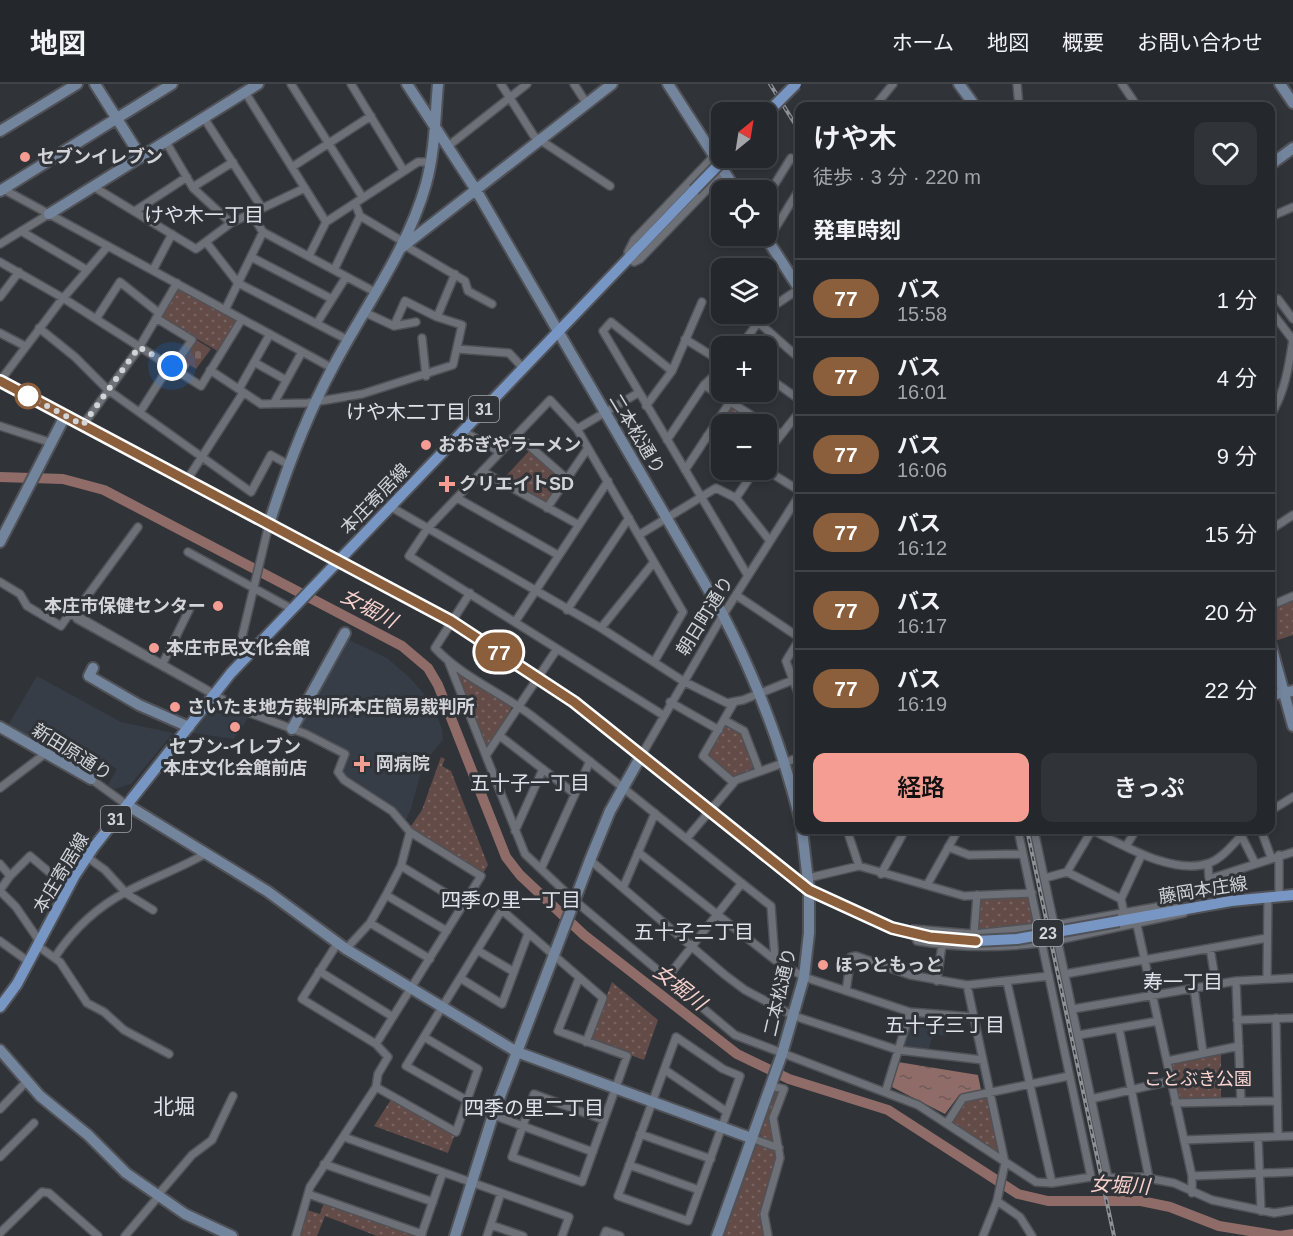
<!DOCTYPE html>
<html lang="ja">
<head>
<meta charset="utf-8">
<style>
  :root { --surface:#24272b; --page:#303337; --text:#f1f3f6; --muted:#a3a5a9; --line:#414447; --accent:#f59c93 }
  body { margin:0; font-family:Arial,"Noto Sans JP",sans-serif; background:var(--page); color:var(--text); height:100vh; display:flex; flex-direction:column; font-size:22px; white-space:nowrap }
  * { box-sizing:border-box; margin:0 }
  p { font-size:20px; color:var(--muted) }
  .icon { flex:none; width:33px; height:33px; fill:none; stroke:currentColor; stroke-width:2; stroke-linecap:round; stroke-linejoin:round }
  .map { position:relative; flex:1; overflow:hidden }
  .details { position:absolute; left:795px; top:18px; width:480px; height:732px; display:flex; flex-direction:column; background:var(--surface); border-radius:12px; box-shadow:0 3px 9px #0003,0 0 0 2px var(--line) }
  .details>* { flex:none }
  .badge { padding:0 12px; border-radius:20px; font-size:21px; line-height:39px }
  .needle { width:39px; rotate:30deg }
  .fabs { position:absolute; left:711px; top:18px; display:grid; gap:12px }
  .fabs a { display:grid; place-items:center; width:66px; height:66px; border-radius:12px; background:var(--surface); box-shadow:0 3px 9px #0003,0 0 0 2px var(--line); font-size:30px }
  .you { position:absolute; width:30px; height:30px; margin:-15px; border:4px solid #fff; border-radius:50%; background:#1a73e8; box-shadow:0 0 0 9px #1a73e833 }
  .map>.badge { position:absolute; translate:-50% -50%; box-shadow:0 0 0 3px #fff }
  h2 { padding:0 18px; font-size:22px; line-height:54px }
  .round { display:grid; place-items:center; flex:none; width:63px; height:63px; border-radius:12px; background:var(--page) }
  .overview { display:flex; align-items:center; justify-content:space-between; height:102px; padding:0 18px }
  h1 { font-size:28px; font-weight:600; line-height:45px }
  .primary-button { display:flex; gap:12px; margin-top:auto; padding:12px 18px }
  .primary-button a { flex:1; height:69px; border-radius:12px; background:var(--accent); color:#111; font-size:24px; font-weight:600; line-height:69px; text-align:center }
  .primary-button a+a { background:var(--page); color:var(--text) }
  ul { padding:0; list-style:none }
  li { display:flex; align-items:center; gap:18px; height:78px; padding:0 18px; border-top:2px solid var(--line) }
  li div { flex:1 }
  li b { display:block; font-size:22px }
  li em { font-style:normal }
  li .badge { min-width:66px; font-weight:700; text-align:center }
  header { display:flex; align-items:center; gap:36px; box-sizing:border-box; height:84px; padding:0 30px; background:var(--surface); border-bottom:2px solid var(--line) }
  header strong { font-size:28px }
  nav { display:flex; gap:33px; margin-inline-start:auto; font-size:21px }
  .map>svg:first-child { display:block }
  .built { fill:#363d47 }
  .cemetery { fill:url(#cemetery-stones) }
  .park { fill:url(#park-dots) }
  .water { fill:url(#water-ripples) }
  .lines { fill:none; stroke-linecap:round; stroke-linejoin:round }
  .river { stroke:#8f6c68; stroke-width:10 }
  .street-casing { stroke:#505257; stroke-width:10 }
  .secondary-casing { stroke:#505257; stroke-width:14 }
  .primary-casing { stroke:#505257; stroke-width:14 }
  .street { stroke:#6d7177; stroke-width:7 }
  .secondary { stroke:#73849d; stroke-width:10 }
  .primary { stroke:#7896c4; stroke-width:10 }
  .rail-casing { stroke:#8e9195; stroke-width:4 }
  .rail { stroke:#303439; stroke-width:1.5; stroke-dasharray:4.5; stroke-linecap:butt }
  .primary-bridge-casing { stroke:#505257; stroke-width:14; stroke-linecap:butt }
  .primary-bridge { stroke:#7896c4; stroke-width:10 }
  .line-casing { stroke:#fff; stroke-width:14 }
  .line { stroke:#8b5e3c; stroke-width:9 }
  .walk { stroke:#d2d4d7; stroke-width:6; stroke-dasharray:0 10.8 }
  .poi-dot { fill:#f59c93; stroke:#303439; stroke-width:2 }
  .stop-dot { fill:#fff; stroke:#8b5e3c; stroke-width:3 }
  .labels { text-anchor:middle; stroke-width:6; stroke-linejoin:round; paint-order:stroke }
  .shield { fill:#303439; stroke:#a1a4a8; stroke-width:1.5 }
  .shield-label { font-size:16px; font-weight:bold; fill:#d2d4d7 }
  .poi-label { font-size:18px; font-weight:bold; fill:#d2d4d7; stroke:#303439; text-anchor:start }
  .street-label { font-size:18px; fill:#d2d4d7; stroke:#303439 }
  .park-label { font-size:18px; fill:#fcd5d0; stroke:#303439 }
  .neighbourhood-label { font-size:20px; fill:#dfe3ea; stroke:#303439 }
  .water-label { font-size:20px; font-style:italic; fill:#f8d1cc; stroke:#303439 }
  .quarter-label { font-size:21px; fill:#dfe3ea; stroke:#303439 }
</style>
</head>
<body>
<header>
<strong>地図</strong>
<nav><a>ホーム</a><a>地図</a><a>概要</a><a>お問い合わせ</a></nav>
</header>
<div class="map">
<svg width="1293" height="1152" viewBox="0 0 1293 1152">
  <defs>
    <pattern id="cemetery-stones" width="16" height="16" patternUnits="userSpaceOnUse" patternTransform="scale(1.5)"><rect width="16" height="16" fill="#634b48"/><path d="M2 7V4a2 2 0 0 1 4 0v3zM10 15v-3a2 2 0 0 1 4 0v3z" fill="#786462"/></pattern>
    <pattern id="park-dots" width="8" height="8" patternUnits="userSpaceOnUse" patternTransform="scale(1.5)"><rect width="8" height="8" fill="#634b48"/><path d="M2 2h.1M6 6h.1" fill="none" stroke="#786462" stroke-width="1.8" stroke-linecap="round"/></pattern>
    <pattern id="water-ripples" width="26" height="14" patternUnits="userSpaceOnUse" patternTransform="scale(1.5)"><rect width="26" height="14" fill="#8f6c68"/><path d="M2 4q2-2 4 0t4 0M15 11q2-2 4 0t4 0" fill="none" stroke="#6f5a58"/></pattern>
  </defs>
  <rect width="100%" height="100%" fill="#303439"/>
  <path class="built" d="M345 554 387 574 409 593 432 619 442 645 443 656 423 680 411 725 405 738 396 726 344 692 341 683 348 668 297 641Z
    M37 592 121 638 173 649 131 700 114 705 108 701 117 685 101 676 92 691 7 643Z
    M215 620 248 634 234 655 193 649Z
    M914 931 949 935 946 952 933 950 928 968 902 963Z"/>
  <path class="cemetery" d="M195 255 211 265 196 285 190 281 185 288 176 282Z"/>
  <path class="park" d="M179 205 236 237 237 240 219 268 162 234 160 231Z
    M732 322 760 340H722L721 358 711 351Z
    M530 366 563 396 547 419 503 395Z
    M1293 515V551L1275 557 1271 541 1270 525Z
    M460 588 513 621 491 661 487 663 458 591Z
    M727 641 741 649 755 683 735 694 707 671 724 642Z
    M441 673 445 675 442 682 451 687 488 781 483 789 409 745 422 726Z
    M1027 811 1035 839 1033 842 977 846 980 814Z
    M612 898 658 936 644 976 592 957 591 952Z
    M1221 969V1015H1177L1172 979Z
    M776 1004 782 1006 771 1036 776 1055 774 1059 762 1054 760 1050Z
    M986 1012 990 1013 999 1070 951 1038 964 1016Z
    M392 1014 455 1050 448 1069 374 1042Z
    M757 1059 777 1066 779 1073C771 1098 756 1126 766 1152H724Z
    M324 1118 415 1151 416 1152H377L325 1132 317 1152H300L307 1126 320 1130Z"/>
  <path class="water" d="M898 978 978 991 981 1006 959 1011 945 1030 892 1003Z"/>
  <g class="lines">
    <path class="river" d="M0 393 63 395 104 406 402 562 428 584 438 601 506 773 520 791 584 851 737 970 789 995 888 1026 1018 1110 1048 1117H1141L1170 1123 1219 1142 1280 1152 1293 1150"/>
    <g class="street-casing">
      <path id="street" d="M291 0 363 114
        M351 0 404 87
        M501 0 534 52 610 102
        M574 0 587 20
        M1017 0 1019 22
        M1122 0 1137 22
        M245 8 326 138
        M875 22 893 0
        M204 34 262 124
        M166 58 193 104 231 139
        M447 63 527 0
        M714 72 634 156 628 168 629 174 634 178 640 175 724 88
        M292 83 371 32
        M94 103 196 165 231 139 305 104
        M193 103 233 78
        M3 105 332 284
        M766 114 791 74 800 79
        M355 119 360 132 402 157
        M135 127 187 93
        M251 130 263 148 375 208
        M1270 133 1293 123
        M21 147 87 186
        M768 156 800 104
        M206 158 238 199 348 256
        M0 160 49 130
        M404 161 465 197 468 207 492 220
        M309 172 326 138 418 78H431
        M251 173 332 215
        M0 178 63 214 201 302 242 235
        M153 186 172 150
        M334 186 360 132
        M0 213 19 188
        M1270 219 1278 215 1293 235
        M225 226 263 148
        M766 227 799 205
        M1270 232 1273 230 1293 256
        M437 233 455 190
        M156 234 192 256 173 283
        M96 235 120 198 159 229
        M758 238 800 275
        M317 239 346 193
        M394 242 416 238
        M39 244 75 273 108 306 251 408 271 371 289 381
        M0 249 25 262
        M422 254 426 292
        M685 255 722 278
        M741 262 764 230
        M457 265 509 269 523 284
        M254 278 286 296
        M210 286 261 320 308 319 362 310 453 281 462 241 437 233 405 217 394 242 364 228
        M672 287 611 238 603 247 748 492
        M766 292 800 316
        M0 297 59 219 108 162
        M704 301 765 340
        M239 305 270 250
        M274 319 302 268
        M646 322 672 287 702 218
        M140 328 170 281
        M1270 332C1285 309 1289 281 1293 255
        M83 341 137 267 177 199
        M766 341 781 350
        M0 342 49 358
        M577 345 638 309
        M463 347 500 368
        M517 351 567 395
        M707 352 722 360
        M667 356 704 301 722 284
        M766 370 800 327
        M685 386 730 318
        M766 386 800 407
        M482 387 579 441
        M187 396 243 309
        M457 414 558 471
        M736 414 755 386
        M391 423 601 544 683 597 727 619 743 616 793 596
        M547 424 588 364
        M1270 446 1293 431
        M639 451 716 404 736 414 770 457
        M188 468 292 525
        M0 498 20 510 27 522 61 542 68 532 74 530 138 443
        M470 509 435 564C462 593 500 608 532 632 613 694 691 760 771 822L775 876
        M736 511 800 554
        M1270 522 1293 512
        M567 526 629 434
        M74 530 77 535 242 626 306 650 345 670 338 688 344 696 392 727 410 748 481 792 376 960
        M74 530 209 607
        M515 538 608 397
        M601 544 654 478
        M800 554 786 577 800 614
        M250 560 242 553 269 440
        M654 578 683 528 577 345 550 316 427 445 409 472 663 631
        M449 579 525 770 574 816 735 951 918 1021 1036 1098 1052 1099 1091 1093 1018 746
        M162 581 190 524
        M670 618 719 646
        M733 620 703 672 733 698
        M724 636 744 647 759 686
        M500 652 575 710
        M487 670 557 565
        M641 672 720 536 800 410
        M91 695 127 721
        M0 704 46 669
        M1270 727 1293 713
        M847 746 859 782
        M1034 746 1108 1094 1142 1093 1174 1099 1212 1116 1274 1129 1293 1126
        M1092 746C1123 761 1174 792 1209 779 1224 774 1236 756 1247 746
        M1261 746 1271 773
        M515 747 543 685
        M1241 751 1255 779
        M687 754 736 696 800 673
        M1126 762 1136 746
        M948 763 969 771 1023 770
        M638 768 775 876 804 893 910 928 974 933
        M1279 771V812
        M87 773 105 786 127 810 153 826
        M590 776 725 891 745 906 794 932 898 966 983 976
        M0 780 10 792 30 772 68 804
        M1208 780 1209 795 1293 768
        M401 782 465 821
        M541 785 590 677
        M1067 788 1092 746
        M881 790 905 746
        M808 794 859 782 964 812 1032 809
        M1045 794 1067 788 1121 815
        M927 801 958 746
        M623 804 655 729
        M0 806 10 792
        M0 807 16 823 40 858
        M386 811 447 847
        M1124 829 1121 815 1142 770
        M370 839 430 875
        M1055 841 1173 820 1179 821 1182 826
        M1137 841 1192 1092V1109
        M913 845 974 850 1038 843
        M914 850 917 857C959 864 999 864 1041 859
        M974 850 977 811
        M1058 856 1184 829
        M0 857 29 878
        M38 862 60 878 87 919 104 928 124 946 169 970
        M1210 864 1216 900
        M346 865 370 839 386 811 401 782 410 748
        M477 866 514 888
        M55 873C73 846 97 823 126 808 152 794 179 785 205 770
        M319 887 393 933
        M1065 890 1267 854
        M460 894 502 920 528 850
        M579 894 558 947 627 972 582 1098 512 1073 534 1010 604 1036
        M666 895 742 799
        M1267 895 1268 813
        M937 897 942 861
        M1236 897 1241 1018
        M1007 898 1052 1099
        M967 901 1005 1079 997 1117 983 1152
        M1194 904 1203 969
        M846 907 851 873 856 872 910 891 967 901 1049 892
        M1073 925 1236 897 1293 894
        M1276 934 1278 1052
        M1237 936 1293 934
        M1119 944 1149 1094
        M1079 951 1158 937
        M676 953 723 985 740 992 688 1137 618 1112Z
        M586 958 603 914 504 828 500 829 406 982 493 1031 593 1068
        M1167 977 1239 962
        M665 986 727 1028
        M376 1003 456 1048 478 985 424 953
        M886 1006 910 928
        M1091 1015 1170 997
        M1175 1019 1277 1017
        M0 1025 27 997
        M947 1039 963 1014 1069 992
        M640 1050 711 1075
        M344 1053 569 1133 562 1152
        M751 1054 779 1064
        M1258 1054 1261 1127
        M1184 1056 1293 1052
        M0 1073 34 1039
        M324 1080 433 1118
        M629 1081 699 1106
        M1192 1092 1293 1088
        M308 1110 422 1150
        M157 1112 192 1071 212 1056 233 1012
        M997 1117 1020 1133 1032 1152
        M491 1141 523 1152
        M0 1149 42 1108 49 1109 98 1152
        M125 1152 158 1113
        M296 1152 310 1103 376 1003 378 990 388 973 376 960 302 915 337 860
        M421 1152 443 1088
        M487 1152 501 1109
        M604 1152 606 1147 620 1152
        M768 1152 764 1130 780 1074 773 1034 784 1005 771 1002"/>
    </g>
    <g class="secondary-casing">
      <path id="secondary" d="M95 0 141 73
        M407 0 476 106 723 531C757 597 782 663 800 735
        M668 0 736 106
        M959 0 975 22
        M1280 0 1293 19
        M0 47 77 0
        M1270 81 1293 64
        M0 107 172 0
        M49 130 258 0
        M765 152 800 206
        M401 164 612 0
        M269 440C286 386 306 333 333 283 364 224 408 165 426 100 435 67 435 34 438 0
        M0 458 65 332
        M1270 558 1293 642
        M93 584 89 592 139 621 189 643
        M1270 611 1293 607
        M0 643 91 695
        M292 645 345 549
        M127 721 267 807 346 865 517 968 751 1054
        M0 966 40 1012 88 1051 126 1089 185 1130 232 1152
        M455 1152 493 1031 590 776 610 727 641 672
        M717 1152 782 970 804 893 809 849V806L802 746"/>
    </g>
    <g class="primary-casing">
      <path id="primary" d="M0 297 451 537 574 618 809 806 892 844 930 853 976 857
        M1119 837 1231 817 1293 811
        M0 923 17 900 75 791 93 764 231 589 694 106"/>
    </g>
    <use href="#street" class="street"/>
    <use href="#secondary" class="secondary"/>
    <use href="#primary" class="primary"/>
    <g class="rail-casing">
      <path id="rail" d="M770 0 800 48
        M1027 746 1114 1152"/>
    </g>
    <use href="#rail" class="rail"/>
    <g class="primary-bridge-casing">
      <path id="primary-bridge" d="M766 30 796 0
        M694 106 725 74
        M976 857 1017 855 1119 837"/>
    </g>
    <use href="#primary-bridge" class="primary-bridge"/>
  </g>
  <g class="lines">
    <g class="line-casing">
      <path id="line" d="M0 297 451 537 574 618 809 806 892 844 930 853 976 857"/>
    </g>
    <use href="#line" class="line"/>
    <path class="walk" d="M28 312 83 341 139 263 172 282"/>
  </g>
  <g class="poi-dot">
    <circle cx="25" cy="73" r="6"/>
    <circle cx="426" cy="361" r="6"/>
    <path d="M444 391h6v6h6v6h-6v6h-6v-6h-6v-6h6z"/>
    <circle cx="218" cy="522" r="6"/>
    <circle cx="154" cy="564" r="6"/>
    <circle cx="175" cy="623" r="6"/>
    <circle cx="235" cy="643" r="6"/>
    <path d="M359 671h6v6h6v6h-6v6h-6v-6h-6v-6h6z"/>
    <circle cx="823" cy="881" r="6"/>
  </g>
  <circle class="stop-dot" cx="28" cy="312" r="12"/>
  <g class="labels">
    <g class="shield">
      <rect x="469" y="312" width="30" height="26" rx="4.5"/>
      <rect x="101" y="722" width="30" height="26" rx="4.5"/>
      <rect x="1033" y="836" width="30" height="26" rx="4.5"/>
    </g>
    <g class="shield-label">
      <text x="484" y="331">31</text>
      <text x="116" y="741">31</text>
      <text x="1048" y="855">23</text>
    </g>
    <g class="poi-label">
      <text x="37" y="79">セブンイレブン</text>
      <text x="438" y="367">おおぎやラーメン</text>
      <text x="459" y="406">クリエイトSD</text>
      <text x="206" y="528" text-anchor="end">本庄市保健センター</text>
      <text x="166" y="570">本庄市民文化会館</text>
      <text x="187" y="629">さいたま地方裁判所本庄簡易裁判所</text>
      <text x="235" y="669" text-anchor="middle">セブン-イレブン<tspan x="235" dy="21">本庄文化会館前店</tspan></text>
      <text x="376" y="686">岡病院</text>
      <text x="835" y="887">ほっともっと</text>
    </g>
    <g class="street-label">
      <text transform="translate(637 350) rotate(59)" y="6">二本松通り</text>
      <text transform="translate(375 415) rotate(-46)" y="6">本庄寄居線</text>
      <text transform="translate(705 532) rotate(-58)" y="6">朝日町通り</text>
      <text transform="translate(72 668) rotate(32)" y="6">新田原通り</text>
      <text transform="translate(61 789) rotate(-59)" y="6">本庄寄居線</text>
      <text transform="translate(1203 806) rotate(-9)" y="6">藤岡本庄線</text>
      <text transform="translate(780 908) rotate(-77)" y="6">二本松通り</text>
    </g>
    <g class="park-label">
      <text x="1198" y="1001">ことぶき公園</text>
    </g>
    <g class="neighbourhood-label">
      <text x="204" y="138">けや木一丁目</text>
      <text x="406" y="335">けや木二丁目</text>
      <text x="530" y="706">五十子一丁目</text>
      <text x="511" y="823">四季の里一丁目</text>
      <text x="694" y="855">五十子二丁目</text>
      <text x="1183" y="905">寿一丁目</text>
      <text x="945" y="948">五十子三丁目</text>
      <text x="534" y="1031">四季の里二丁目</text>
    </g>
    <g class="water-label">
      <text transform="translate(369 524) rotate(28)" y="7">女堀川</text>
      <text transform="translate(680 903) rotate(38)" y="7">女堀川</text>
      <text transform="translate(1120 1101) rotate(3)" y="7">女堀川</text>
    </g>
    <g class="quarter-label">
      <text x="174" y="1030">北堀</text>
    </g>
  </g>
</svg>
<div class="fabs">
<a><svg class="needle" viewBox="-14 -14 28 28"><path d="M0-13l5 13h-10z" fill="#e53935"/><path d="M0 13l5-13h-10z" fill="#a3a5a9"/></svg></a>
<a><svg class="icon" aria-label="locate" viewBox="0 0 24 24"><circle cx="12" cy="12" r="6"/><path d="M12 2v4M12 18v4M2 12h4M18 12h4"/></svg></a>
<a><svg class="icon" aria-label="layers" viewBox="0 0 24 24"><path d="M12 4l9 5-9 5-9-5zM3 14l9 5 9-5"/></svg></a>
<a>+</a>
<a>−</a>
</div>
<div class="you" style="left:172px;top:282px"></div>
<b class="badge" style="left:499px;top:568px;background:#8b5e3c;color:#fff">77</b>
<section class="details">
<div class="overview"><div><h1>けや木</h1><p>徒歩 · 3 分 · 220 m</p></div><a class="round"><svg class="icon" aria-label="heart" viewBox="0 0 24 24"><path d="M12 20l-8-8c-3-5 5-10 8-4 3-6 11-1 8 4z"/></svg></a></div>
<h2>発車時刻</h2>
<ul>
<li><span class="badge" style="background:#8b5e3c;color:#fff">77</span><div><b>バス</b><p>15:58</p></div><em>1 分</em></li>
<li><span class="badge" style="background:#8b5e3c;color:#fff">77</span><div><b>バス</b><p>16:01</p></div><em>4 分</em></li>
<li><span class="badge" style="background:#8b5e3c;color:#fff">77</span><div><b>バス</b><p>16:06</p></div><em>9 分</em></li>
<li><span class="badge" style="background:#8b5e3c;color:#fff">77</span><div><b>バス</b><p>16:12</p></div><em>15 分</em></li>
<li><span class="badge" style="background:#8b5e3c;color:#fff">77</span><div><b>バス</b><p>16:17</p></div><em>20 分</em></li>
<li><span class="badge" style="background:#8b5e3c;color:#fff">77</span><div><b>バス</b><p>16:19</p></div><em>22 分</em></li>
</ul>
<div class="primary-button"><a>経路</a><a>きっぷ</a></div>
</section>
</div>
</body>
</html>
